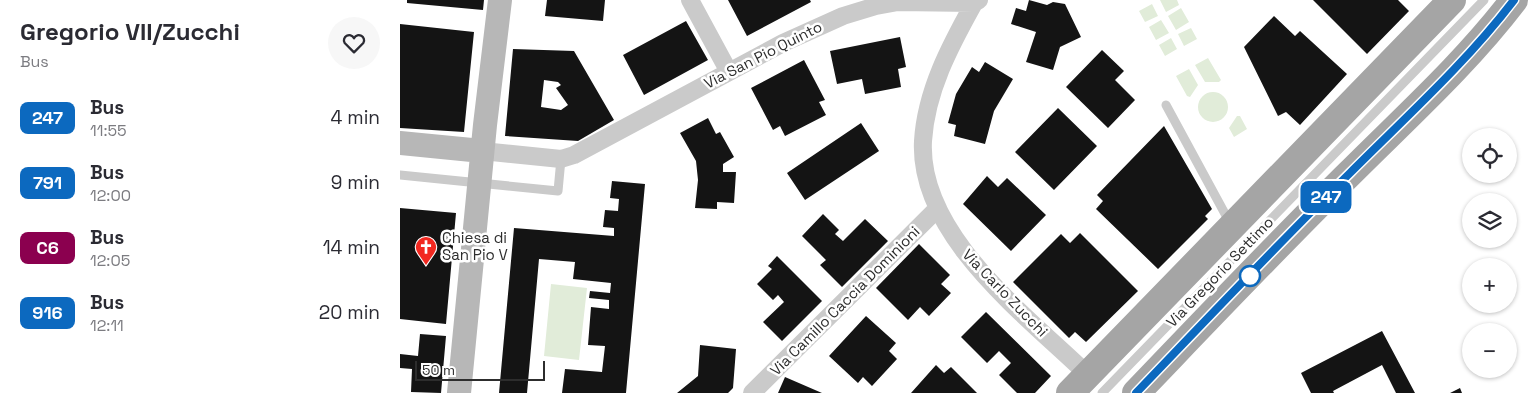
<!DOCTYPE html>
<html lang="en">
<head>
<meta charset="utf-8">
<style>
  :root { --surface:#fff; --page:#f7f7f7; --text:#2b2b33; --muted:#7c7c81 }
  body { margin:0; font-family:"Space Grotesk",sans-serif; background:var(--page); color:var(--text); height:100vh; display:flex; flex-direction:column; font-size:19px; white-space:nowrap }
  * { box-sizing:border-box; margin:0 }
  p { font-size:16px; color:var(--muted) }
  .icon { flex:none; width:28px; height:28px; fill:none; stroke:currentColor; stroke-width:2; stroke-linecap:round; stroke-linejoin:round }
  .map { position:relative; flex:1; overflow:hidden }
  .panel { display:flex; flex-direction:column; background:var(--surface); width:400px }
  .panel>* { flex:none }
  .badge { padding:0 10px; border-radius:8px; font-size:18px; line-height:32px }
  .controls { position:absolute; left:1062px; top:128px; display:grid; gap:10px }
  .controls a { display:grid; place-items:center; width:55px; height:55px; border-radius:50%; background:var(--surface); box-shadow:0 1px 4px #0004; font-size:25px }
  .scale { position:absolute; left:15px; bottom:12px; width:130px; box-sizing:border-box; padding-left:5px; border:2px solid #2d2d2d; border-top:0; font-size:14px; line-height:18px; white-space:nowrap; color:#2d2d2d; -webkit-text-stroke:4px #fff; paint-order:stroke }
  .map>.badge { position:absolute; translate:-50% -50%; box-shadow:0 0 0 2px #fff }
  .round { display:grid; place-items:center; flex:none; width:52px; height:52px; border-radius:26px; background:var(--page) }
  .head { display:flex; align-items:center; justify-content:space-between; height:85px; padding:0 20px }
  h1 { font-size:24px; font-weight:700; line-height:38px }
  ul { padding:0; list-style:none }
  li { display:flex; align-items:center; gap:15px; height:65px; padding:0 20px }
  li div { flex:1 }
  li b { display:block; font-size:19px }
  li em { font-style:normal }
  li .badge { min-width:55px; font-weight:700; text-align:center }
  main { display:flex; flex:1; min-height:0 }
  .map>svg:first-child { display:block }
  .green { fill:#e1ecd9 }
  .building { fill:#141414; fill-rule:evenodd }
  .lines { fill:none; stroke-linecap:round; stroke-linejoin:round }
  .lane { stroke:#cacaca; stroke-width:9 }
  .street { stroke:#cacaca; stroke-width:18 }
  .secondary { stroke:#b7b7b7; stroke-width:24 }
  .primary { stroke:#a5a5a5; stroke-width:28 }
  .line-casing { stroke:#fff; stroke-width:11 }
  .line { stroke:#0c69bf; stroke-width:8 }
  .stop-dot { fill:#fff; stroke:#0c69bf; stroke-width:2.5 }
  .labels { text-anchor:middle; stroke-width:5; stroke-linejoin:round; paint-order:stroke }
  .street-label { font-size:15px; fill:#2d2d2d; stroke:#fff }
  .poi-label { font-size:15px; fill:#2d2d2d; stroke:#fff; text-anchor:start }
</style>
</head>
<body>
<main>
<section class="panel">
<div class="head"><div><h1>Gregorio VII/Zucchi</h1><p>Bus</p></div><a class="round"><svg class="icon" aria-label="heart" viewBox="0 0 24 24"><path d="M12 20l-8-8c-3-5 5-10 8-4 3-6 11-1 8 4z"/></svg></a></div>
<ul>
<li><span class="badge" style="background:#0c69bf;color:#fff">247</span><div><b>Bus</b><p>11:55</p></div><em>4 min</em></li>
<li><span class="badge" style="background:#0c69bf;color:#fff">791</span><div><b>Bus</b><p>12:00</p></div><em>9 min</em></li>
<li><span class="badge" style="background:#8b004f;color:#fff">C6</span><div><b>Bus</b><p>12:05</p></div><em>14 min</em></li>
<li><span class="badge" style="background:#0c69bf;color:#fff">916</span><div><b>Bus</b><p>12:11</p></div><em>20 min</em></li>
</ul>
</section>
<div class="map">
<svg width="1133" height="393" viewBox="0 0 1133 393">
  <rect width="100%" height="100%" fill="#fff"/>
  <path class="green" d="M760 0H777L779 5 766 12Z
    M752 4 758 16 745 22 739 11Z
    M781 8 789 22 776 30 768 16Z
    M761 20 769 33 756 40 749 27Z
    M791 28 797 39 784 46 778 34Z
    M771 38 777 49 765 56 759 45Z
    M808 58 821 80 819 82H805L795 65Z
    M789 69 798 85 790 97 787 96 776 76Z
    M798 107a15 15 0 1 1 30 0a15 15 0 1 1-30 0Z
    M837 116H840L847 129 834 137 829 128Z
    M151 284 187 288 179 360 144 356Z"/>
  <path class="building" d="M7 0H84L83 10 7 3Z
    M147 0H205L203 21 145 16Z
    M328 0H410L411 2 347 36Z
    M629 0 647 5 653 2 665 4 681 37 660 47 653 70 626 62 636 32 611 24 616 8 626 11Z
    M913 0H998L1009 11 967 54Z
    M874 16 895 36 900 31 947 74 900 125 886 112 878 116 844 47Z
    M286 21 308 60 244 95 223 55Z
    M0 24 74 32 64 132 0 128Z
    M500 37 506 67 498 69 501 87 465 94 462 79 437 84 430 51Z
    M113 49 174 51 214 120 178 141 105 136ZM144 80 158 82 161 85 156 88 168 105 161 110 141 107Z
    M702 50 724 71 715 80 735 100 708 128 666 87Z
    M404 60 425 100 419 102 426 115 385 136 380 126 373 130 351 88Z
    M585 62 613 79 594 111 585 144 554 136 556 125 548 123 556 94 572 67 579 72Z
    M658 108 697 146 654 190 615 152Z
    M308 118 316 134 320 132 334 157 323 164V172H336L334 203 317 202V209L295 208 298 180 296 161 280 133Z
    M461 123 479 151 405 200 387 173Z
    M764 126 812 209 805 216 808 219 758 269 696 209 703 201 697 195Z
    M587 176 598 187 607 178 646 215 611 251 563 204Z
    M212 181 245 184 226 393H162L165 369 202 372 205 346 188 345 191 307 209 309V300L189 298 190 291 210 293 211 283 173 279 175 262 139 259 127 393H99L114 228 214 236V228L203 227 205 210 218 211 219 199 210 198Z
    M0 208 56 213 46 324 0 319Z
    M423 214 439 230 435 234 443 241 465 219 488 241 442 287 420 265 426 260 402 236Z
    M680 233 738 291 686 342 675 332 669 338 613 282 661 234 670 243Z
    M519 244 550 275 541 284 551 293 529 316 520 307 508 320 476 288Z
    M377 256 422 301 382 341 363 322 384 302 378 295 373 300 357 284 372 269 368 266Z
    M586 312 651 376 635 393H617L599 375 611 363 599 351 587 363 561 337Z
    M466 316 496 343 489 351 497 359 472 386 463 377 458 383 429 356Z
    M982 331 1015 393H996L982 365 933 391 934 393H911L901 373Z
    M20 334 46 336 41 393 11 392 12 369 0 368V354L18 356Z
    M300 345 336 349 333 388 328 393H277L298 376Z
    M536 365 544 373 551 367 577 393H511Z
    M385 377 422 393H378Z
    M1060 388 1062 393H1050Z"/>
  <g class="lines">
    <path class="lane" d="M766 105 830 223
      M0 175 158 191 161 159
      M702 393 1084 0"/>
    <path class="street" d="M290 0 329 72
      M574 3C550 46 526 91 523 141 518 235 626 315 688 375
      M82 151 161 159 174 155 383 43 443 16 476 6 498 2 574 3 579 0
      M352 393 537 209"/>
    <path class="secondary" d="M0 143 82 151
      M59 393 85 125 100 0"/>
    <path class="primary" d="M670 393 1052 0
      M736 393C807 319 877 245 950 173 1006 117 1066 63 1114 0"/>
  </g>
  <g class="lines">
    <g class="line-casing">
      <path id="line" d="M736 393C807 319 877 245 950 173 1006 117 1066 63 1114 0"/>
    </g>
    <use href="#line" class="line"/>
  </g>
  <defs>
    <g id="church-pin" transform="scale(1.125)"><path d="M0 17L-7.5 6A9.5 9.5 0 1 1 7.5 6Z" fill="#f22820" stroke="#fff"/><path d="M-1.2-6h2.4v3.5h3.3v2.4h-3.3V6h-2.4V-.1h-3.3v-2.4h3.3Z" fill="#fff"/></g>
  </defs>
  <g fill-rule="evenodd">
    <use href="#church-pin" x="26" y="247"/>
  </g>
  <circle class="stop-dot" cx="850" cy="276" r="10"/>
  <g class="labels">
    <g class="street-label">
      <text transform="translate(363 55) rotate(-27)" y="5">Via San Pio Quinto</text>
      <text transform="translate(820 272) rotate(-46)" y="5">Via Gregorio Settimo</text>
      <text transform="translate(605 293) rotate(46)" y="5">Via Carlo Zucchi</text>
      <text transform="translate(445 301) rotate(-45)" y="5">Via Camillo Caccia Dominioni</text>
    </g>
    <g class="poi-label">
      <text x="42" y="243">Chiesa di<tspan x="42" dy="17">San Pio V</tspan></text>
    </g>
  </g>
</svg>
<div class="controls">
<a><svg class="icon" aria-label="locate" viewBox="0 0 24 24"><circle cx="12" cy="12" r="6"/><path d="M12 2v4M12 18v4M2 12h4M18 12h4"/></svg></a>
<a><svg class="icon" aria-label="layers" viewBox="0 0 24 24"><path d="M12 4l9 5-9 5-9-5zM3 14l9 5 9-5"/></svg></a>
<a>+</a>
<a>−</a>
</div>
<div class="scale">50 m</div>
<b class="badge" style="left:926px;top:197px;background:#0c69bf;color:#fff">247</b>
</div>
</main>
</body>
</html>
